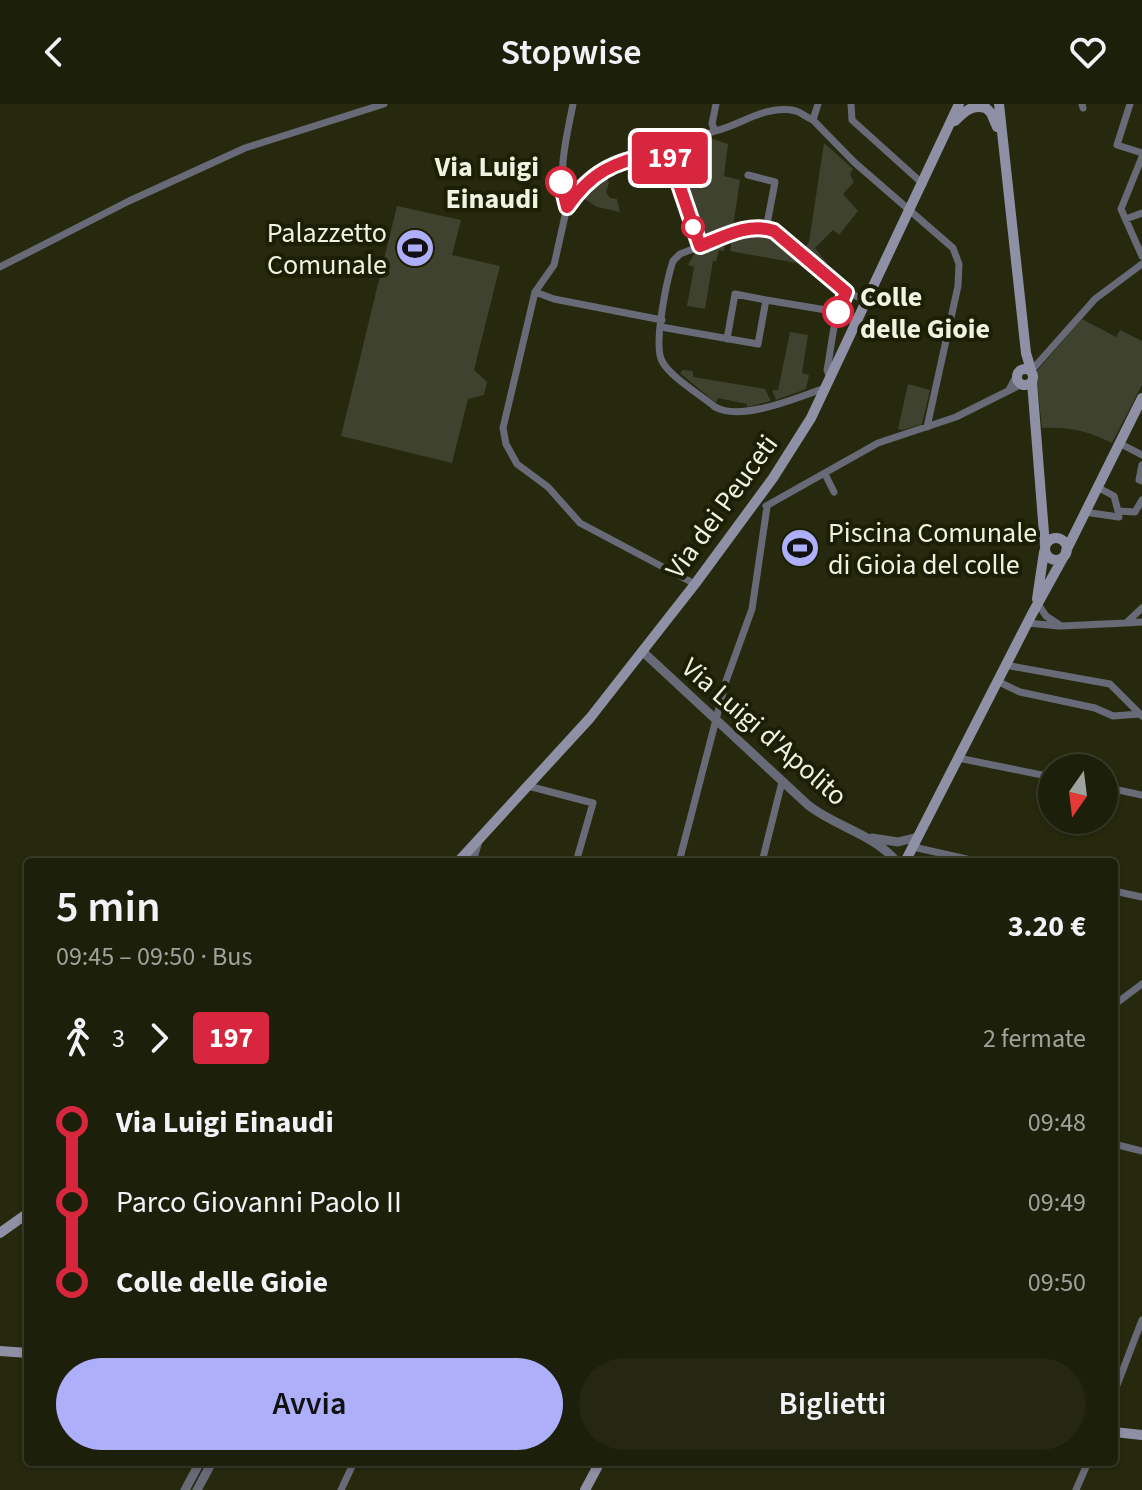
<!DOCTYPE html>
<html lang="it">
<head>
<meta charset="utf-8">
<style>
  :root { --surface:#1c1f0a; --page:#252713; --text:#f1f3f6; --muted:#a0a29c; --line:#3a3d2b; --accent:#adaffb }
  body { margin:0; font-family:"Source Sans 3",sans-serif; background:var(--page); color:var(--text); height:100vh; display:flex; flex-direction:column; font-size:30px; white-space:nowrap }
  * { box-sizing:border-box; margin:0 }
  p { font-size:26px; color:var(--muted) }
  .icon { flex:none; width:44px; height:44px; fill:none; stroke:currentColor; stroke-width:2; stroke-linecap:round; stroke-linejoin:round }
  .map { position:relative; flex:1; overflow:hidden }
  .side { position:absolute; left:24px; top:754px; width:1094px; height:608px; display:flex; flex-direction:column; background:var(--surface); border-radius:8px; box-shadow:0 2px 6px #0004,0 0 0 2px var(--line) }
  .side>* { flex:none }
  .badge { padding:0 16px; border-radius:6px; font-size:28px; line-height:52px }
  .needle { width:52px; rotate:194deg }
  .buttons { position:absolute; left:1038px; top:650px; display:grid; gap:16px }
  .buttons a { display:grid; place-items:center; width:80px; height:80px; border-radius:50%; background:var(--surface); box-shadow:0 2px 6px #0004,0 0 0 2px var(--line); font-size:40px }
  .map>.badge { position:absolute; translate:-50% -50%; box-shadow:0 0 0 4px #fff }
  .legs { display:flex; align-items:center; gap:12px; height:88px; padding:0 32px; font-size:26px }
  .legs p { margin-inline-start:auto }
  .summary { display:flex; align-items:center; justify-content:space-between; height:136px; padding:0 32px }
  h1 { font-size:44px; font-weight:600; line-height:60px }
  .button { display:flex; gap:16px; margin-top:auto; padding:16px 32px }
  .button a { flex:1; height:92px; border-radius:48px; background:var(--accent); color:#111; font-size:32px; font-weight:600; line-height:92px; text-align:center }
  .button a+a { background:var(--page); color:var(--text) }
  ul { padding:0 32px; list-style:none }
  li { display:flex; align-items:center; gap:28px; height:80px; font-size:30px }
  li i { display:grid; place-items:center; width:12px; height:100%; margin:0 10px; background:currentColor }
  li i::after { content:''; width:20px; height:20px; margin:-10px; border:6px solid; border-radius:50%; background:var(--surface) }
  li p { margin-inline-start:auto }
  li:first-child i { background:linear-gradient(#0000 50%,currentColor 0) }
  li:last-child i { background:linear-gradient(currentColor 50%,#0000 0) }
  header { display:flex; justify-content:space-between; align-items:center; height:104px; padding:0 32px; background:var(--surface); font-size:36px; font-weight:600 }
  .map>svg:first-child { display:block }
  .green { fill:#3f422f }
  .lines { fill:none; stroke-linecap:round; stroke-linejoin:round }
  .minor { stroke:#696a77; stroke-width:7 }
  .tertiary { stroke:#696a77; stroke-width:9 }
  .secondary { stroke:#8f90a6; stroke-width:10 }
  .line-1-casing { stroke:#fff; stroke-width:18 }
  .line-1 { stroke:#d7263d; stroke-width:12 }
  .stop-1-dot { fill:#fff; stroke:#d7263d; stroke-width:4 }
  .labels { text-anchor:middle; stroke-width:8; stroke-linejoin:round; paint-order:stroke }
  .stop-label { font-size:28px; font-weight:bold; fill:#f0f3e2; stroke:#1c1f04; text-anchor:end }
  .poi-label { font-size:28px; fill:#f0f3e2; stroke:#1c1f04; text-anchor:end }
  .street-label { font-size:28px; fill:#f0f3e2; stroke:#1c1f04 }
</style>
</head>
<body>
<header><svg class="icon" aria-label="back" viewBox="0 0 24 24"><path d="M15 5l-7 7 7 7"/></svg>Stopwise<svg class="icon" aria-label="heart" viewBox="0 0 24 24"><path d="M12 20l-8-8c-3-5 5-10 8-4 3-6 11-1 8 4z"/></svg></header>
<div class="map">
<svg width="1142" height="1386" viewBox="0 0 1142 1386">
  <rect width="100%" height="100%" fill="#26290d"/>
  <path class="green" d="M713 35 728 40 724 72 740 76 733 123 703 134 674 51Z
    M824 39 853 65 850 70 854 78 843 90 858 107 839 131 833 126 815 144 827 159 824 163 804 145 809 138Z
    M606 72 609 79 606 88 610 94 617 95 620 108 597 103 582 93 594 77Z
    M397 102 461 116 452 151 500 162 474 266 487 278 484 291 468 295 452 359 341 332Z
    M761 128 776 134 802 154 801 160 730 147 732 135Z
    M725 137 724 147 719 146 716 157H713L705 205 687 202 694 163 688 161 695 148Z
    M1082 215 1116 233 1120 226 1142 237V281L1112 339C1088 327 1069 323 1042 324L1036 268Z
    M790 228 808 231 802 269 809 271 806 285 776 296 772 286H778Z
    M683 266 693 267V273L765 285 771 297 747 303V300L718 294 716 299 680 269Z
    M908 280 930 286 922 320 903 326 898 325Z"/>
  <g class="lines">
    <path class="minor" d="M716 0 712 20 715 27C741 21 766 0 796 7 802 9 806 13 813 16L854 58 953 144 959 160 958 182 927 323
      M851 0 852 16 923 80
      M1082 0 1083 4
      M1130 0 1117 41 1142 49
      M813 16 818 0
      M667 45 700 142
      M1142 53 1121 105 1142 152
      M748 71 775 78 766 125
      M567 103C557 67 566 36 573 0
      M1126 115 1142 109
      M0 163 129 97 245 44 384 0
      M535 188 554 195 662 216
      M766 196 838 208
      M837 213 859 216
      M661 223 758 240 766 196 735 190 727 235
      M1031 267 1095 195 1142 160
      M830 274 827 266C832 241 833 211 846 188
      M825 284C799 293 741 318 715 303 702 292 669 272 662 257 653 241 667 175 673 157L680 150 721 134 750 124 766 125 782 132 846 188 868 197
      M1009 286 1017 271
      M1119 339 1142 351
      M1142 361 1139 376 1142 377
      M825 370 834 388
      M1097 383 1114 392 1118 407 1135 408 1142 396
      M766 402 878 339 956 313 1022 280
      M1084 408 1119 413
      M695 480 580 419 548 383 517 360 506 340 503 324 535 188 554 161 567 103 575 91 598 68 715 27
      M1038 500 1046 512 1061 522 1126 519 1142 504
      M1027 519 1059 522
      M1126 519 1142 518
      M1005 561 1110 580 1142 612
      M997 577 1020 588 1095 604 1113 612 1140 610
      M958 654 1052 673
      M528 682 593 699 576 758
      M1104 683 1142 691
      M913 743 980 758
      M679 758 726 577 752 505 767 403
      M762 758 782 678
      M1114 787 1142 793
      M1114 901 1142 880
      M1114 1040 1142 1047
      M1114 1289 1142 1216
      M341 1386 354 1358
      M1076 1386 1088 1358"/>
    <path class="tertiary" d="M642 547 808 701C836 723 874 730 897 758
      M872 734 898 738 918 733
      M472 758 478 737
      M185 1386 200 1358
      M197 1386 212 1358"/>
    <path class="secondary" d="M982 0 991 9 997 23
      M999 0 1026 249 1031 266
      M955 17C964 8 972 0 985 4
      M1017 273a8 8 0 1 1 16 0a8 8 0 1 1-16 0Z
      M1032 278 1045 442
      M1045 445a11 11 0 1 1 22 0a11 11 0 1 1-22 0Z
      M1066 447 1142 294
      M1037 495 1044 448
      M458 758 590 614 695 480 773 374 811 314 959 0
      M905 758 1032 510 1064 452
      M0 1129 28 1109
      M0 1247 28 1249
      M1114 1328 1142 1331
      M585 1386 600 1358"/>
  </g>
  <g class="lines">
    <g class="line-1-casing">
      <path id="line-1" d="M561 78 567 103C597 60 620 59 667 45L700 142C723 133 749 118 774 127L846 188 838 208"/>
    </g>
    <use href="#line-1" class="line-1"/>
  </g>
  <defs>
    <g id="stadium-disc" transform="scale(2)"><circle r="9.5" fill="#adaffb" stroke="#1c1f04"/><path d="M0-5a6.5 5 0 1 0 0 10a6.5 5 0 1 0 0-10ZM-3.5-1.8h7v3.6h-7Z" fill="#111"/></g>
  </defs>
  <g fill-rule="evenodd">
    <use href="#stadium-disc" x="415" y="144"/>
    <use href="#stadium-disc" x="800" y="444"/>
  </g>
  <g class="stop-1-dot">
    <circle cx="561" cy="78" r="14"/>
    <circle cx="693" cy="123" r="10"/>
    <circle cx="838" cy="208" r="14"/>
  </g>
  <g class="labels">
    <g class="stop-label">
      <text x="539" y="72">Via Luigi<tspan x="539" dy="32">Einaudi</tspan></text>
      <text x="860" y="202" text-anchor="start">Colle<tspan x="860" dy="32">delle Gioie</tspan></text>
    </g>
    <g class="poi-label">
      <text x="387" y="138">Palazzetto<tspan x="387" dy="32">Comunale</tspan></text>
      <text x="828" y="438" text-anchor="start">Piscina Comunale<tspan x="828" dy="32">di Gioia del colle</tspan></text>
    </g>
    <g class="street-label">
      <text transform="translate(721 402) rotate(-54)" y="10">Via dei Peuceti</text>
      <text transform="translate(765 627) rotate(41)" y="10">Via Luigi d'Apolito</text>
    </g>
  </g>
</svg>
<div class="buttons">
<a><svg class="needle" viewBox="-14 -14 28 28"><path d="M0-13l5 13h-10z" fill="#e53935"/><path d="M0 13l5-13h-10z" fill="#a0a29c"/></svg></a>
</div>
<b class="badge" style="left:670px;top:54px;background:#d7263d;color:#fff">197</b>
<section class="side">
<div class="summary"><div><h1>5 min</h1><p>09:45 – 09:50 · Bus</p></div><b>3.20 €</b></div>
<div class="legs"><svg class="icon" aria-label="walk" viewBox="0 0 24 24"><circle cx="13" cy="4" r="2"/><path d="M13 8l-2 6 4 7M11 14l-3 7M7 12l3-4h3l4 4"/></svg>3<svg class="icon" aria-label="forward" viewBox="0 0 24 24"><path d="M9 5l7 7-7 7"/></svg><b class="badge" style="background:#d7263d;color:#fff">197</b><p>2 fermate</p></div>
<ul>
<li><i style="color:#d7263d"></i><b>Via Luigi Einaudi</b><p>09:48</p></li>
<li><i style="color:#d7263d"></i><span>Parco Giovanni Paolo II</span><p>09:49</p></li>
<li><i style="color:#d7263d"></i><b>Colle delle Gioie</b><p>09:50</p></li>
</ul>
<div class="button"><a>Avvia</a><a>Biglietti</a></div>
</section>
</div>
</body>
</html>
